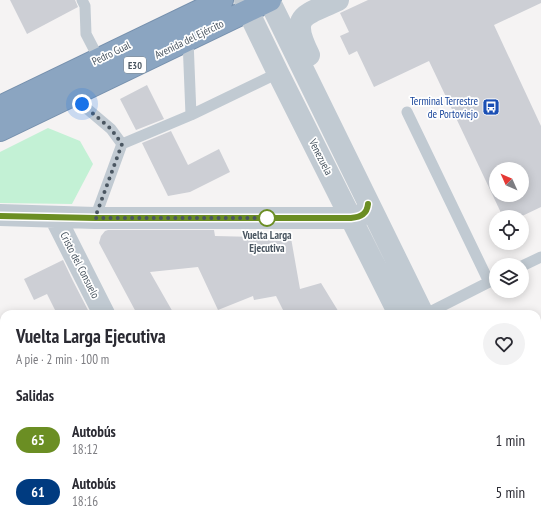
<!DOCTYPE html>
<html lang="es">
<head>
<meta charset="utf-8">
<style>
  :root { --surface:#fff; --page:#f2f2f3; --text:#2b2b33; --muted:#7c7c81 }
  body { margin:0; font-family:"PT Sans Narrow",sans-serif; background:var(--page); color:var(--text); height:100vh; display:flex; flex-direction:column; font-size:15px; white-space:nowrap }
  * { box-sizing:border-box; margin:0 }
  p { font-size:13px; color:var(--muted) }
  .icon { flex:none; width:22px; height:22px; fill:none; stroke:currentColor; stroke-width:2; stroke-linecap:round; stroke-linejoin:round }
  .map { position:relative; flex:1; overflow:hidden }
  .side { position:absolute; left:0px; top:310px; width:541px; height:216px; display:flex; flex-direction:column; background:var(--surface); border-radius:12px 12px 0 0; box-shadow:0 2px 10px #0003 }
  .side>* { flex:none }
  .badge { padding:0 8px; border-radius:13px; font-size:14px; line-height:26px }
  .needle { width:26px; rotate:315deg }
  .fabs { position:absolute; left:489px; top:162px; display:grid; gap:8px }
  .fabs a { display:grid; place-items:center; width:40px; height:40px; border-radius:50%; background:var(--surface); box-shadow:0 2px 10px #0003; font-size:20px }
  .you { position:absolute; width:20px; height:20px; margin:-10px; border:3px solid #fff; border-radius:50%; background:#1a73e8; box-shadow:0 0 0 6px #1a73e833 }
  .map>.badge { position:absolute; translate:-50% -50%; box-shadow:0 0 0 2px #fff }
  h2 { padding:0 16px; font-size:15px; line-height:36px }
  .round { display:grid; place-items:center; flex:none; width:42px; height:42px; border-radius:21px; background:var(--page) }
  .head { display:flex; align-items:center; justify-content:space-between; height:68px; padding:0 16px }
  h1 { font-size:19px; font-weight:700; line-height:30px }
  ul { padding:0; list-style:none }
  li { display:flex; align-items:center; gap:12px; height:52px; padding:0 16px }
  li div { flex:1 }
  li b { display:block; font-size:15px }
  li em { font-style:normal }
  li .badge { min-width:44px; font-weight:700; text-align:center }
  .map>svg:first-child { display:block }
  .green { fill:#c3f1d5 }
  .building { fill:#cdcfd5; fill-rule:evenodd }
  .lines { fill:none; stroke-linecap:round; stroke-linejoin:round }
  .highway-casing { stroke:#7690ad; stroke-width:24 }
  .lane { stroke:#c1cad2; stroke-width:11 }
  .street { stroke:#c1cad2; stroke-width:22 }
  .primary { stroke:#b3c2d1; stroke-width:22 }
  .highway { stroke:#8ba5c1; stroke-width:22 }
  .line-casing { stroke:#fff; stroke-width:9 }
  .line { stroke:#6b8e23; stroke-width:6 }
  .walk { stroke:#4a5661; stroke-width:4; stroke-dasharray:0 7.2 }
  .stop-dot { fill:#fff; stroke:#6b8e23; stroke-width:2 }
  .labels { text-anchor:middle; stroke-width:3.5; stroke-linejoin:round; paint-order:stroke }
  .shield { fill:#fff; stroke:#808990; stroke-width:1 }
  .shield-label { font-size:10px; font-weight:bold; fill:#4a5661 }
  .street-label { font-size:11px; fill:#4a5661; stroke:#fff }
  .transit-label { font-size:11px; fill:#164399; stroke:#fff; text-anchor:end }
  .stop-label { font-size:11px; font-weight:bold; fill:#4a5661; stroke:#fff }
</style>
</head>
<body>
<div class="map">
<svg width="541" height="526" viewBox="0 0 541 526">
  <rect width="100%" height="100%" fill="#f5f3f3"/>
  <path class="green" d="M48 128 80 141 93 164 72 204 0 203V152Z"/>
  <path class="building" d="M10 0H75L78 7 27 34Z
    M368 0H541V3L494 25 541 126V207L520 217H503L429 61 374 87 357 51 349 55 340 36 349 32 340 13ZM496 169H522V195H496Z
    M147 85 164 119 136 130 120 99Z
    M171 131 188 165 219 149 230 172 190 192 168 196 142 143Z
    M214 230 215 236 291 238 300 289 321 283 340 314H285L276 296 254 300 253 296 218 310 198 267 150 272 174 314H137L99 243 101 236 105 231 108 230Z
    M63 260 73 281 90 314H57L47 294 34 300 24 279Z"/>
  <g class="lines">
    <g class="highway-casing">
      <path id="highway" d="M0 107 222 0
        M0 130 270 0"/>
    </g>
    <path class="lane" d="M82 0 85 6 86 34 101 63
      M188 40 191 115
      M72 96 111 129 122 144 191 115 278 73
      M407 112 489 282
      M95 218 122 144
      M522 266 541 257
      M426 314 495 279"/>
    <path class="street" d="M245 0 248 11 278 73 399 314
      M269 0 423 314
      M309 55C289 14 304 16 338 0
      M0 215 95 218H351C361 217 367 214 368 204
      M55 217 104 314
      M0 394 4 392
      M213 522 215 526
      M64 526 71 522"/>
    <path class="primary" d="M537 391 541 388
      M537 426 541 423
      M340 526 346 522
      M392 526 398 522"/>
    <use href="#highway" class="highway"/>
  </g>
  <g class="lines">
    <g class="line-casing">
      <path id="line" d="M0 216 95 218H351C361 217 367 214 368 204"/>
    </g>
    <use href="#line" class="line"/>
    <path class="walk" d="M82 104 111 129 122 144 95 218H267"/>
  </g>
  <defs>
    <g id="bus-square" transform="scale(0.9)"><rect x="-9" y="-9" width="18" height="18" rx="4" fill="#1a4fb4" stroke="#fff"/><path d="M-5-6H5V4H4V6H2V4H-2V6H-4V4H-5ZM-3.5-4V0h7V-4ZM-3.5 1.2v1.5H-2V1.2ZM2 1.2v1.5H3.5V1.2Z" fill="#fff"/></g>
  </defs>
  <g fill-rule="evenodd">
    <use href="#bus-square" x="491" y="107"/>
  </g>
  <circle class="stop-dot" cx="267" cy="218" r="8"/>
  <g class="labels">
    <rect class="shield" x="124" y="57" width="22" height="16" rx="3"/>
    <g class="shield-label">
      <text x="135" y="69">E30</text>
    </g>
    <g class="street-label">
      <text transform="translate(189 39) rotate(-26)" y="4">Avenida del Ejército</text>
      <text transform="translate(111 53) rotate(-26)" y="4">Pedro Gual</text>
      <text transform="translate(321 157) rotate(63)" y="4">Venezuela</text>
      <text transform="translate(80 265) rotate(63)" y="4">Cristo del Consuelo</text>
    </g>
    <g class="transit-label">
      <text x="478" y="105">Terminal Terrestre<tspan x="478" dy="13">de Portoviejo</tspan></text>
    </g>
    <g class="stop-label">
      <text x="267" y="239">Vuelta Larga<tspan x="267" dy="13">Ejecutiva</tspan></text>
    </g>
  </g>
</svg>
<div class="fabs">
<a><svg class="needle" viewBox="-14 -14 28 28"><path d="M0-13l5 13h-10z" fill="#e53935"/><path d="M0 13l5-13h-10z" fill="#7c7c81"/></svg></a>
<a><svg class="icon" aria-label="locate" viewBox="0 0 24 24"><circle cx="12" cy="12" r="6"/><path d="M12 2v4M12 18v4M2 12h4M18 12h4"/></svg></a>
<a><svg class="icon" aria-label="layers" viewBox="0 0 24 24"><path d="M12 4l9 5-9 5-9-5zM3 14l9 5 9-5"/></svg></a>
</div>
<div class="you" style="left:82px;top:104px"></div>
<section class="side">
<div class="head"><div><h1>Vuelta Larga Ejecutiva</h1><p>A pie · 2 min · 100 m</p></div><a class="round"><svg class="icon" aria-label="heart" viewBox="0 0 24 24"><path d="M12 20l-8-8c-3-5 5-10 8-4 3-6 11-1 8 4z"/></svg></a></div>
<h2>Salidas</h2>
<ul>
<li><span class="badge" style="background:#6b8e23;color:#fff">65</span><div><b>Autobús</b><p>18:12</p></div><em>1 min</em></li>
<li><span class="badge" style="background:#003b80;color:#fff">61</span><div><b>Autobús</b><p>18:16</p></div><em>5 min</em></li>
</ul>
</section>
</div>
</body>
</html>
